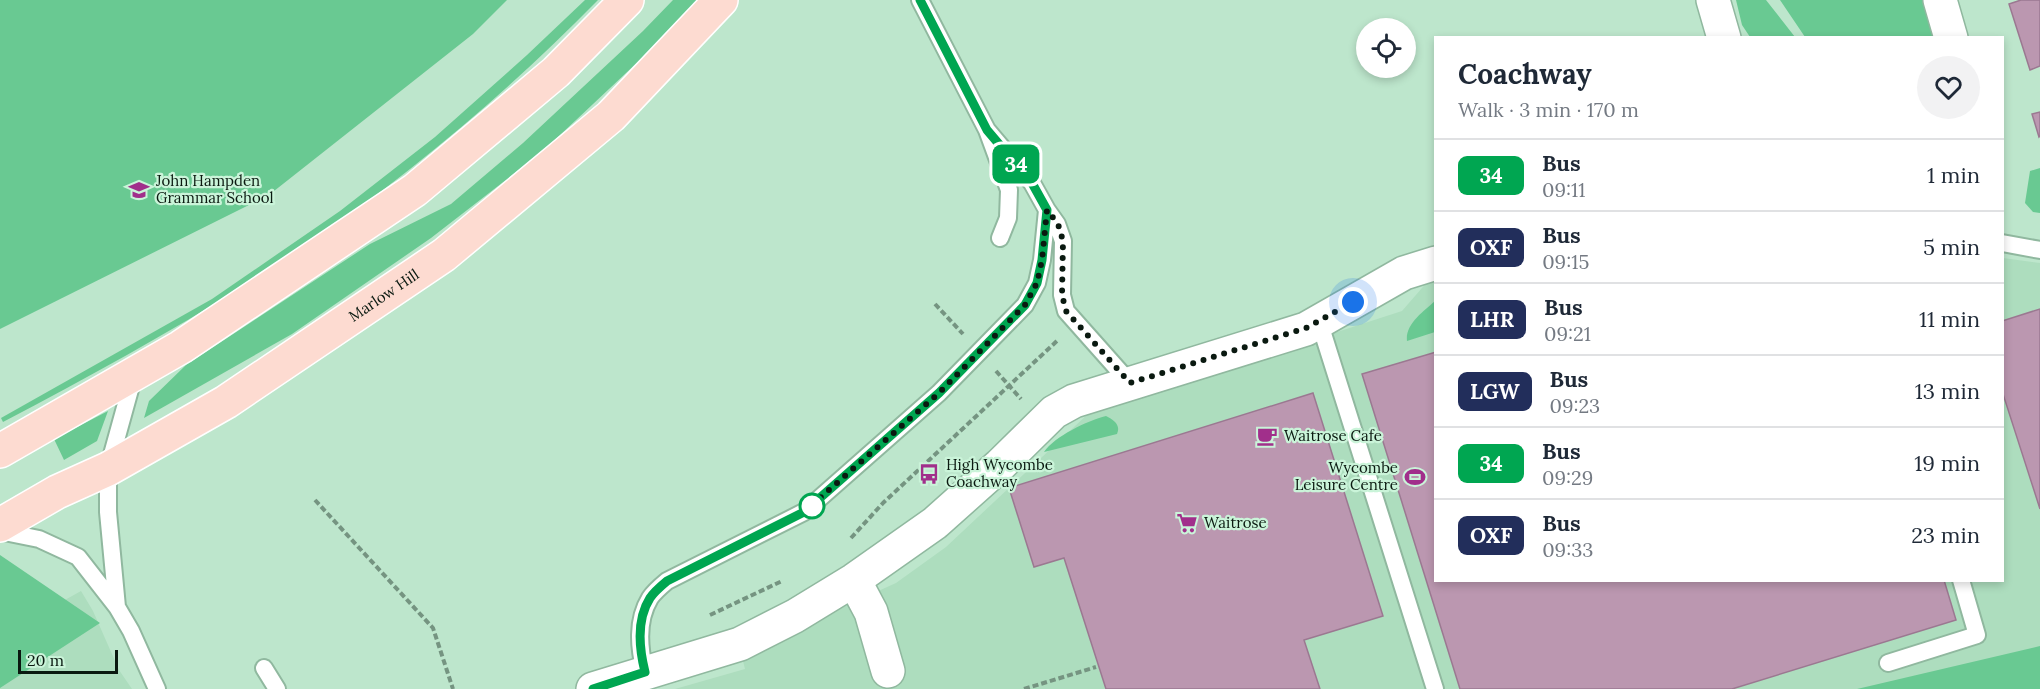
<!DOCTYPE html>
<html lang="en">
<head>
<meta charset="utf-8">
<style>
  :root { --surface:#fff; --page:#f2f2f3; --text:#1f2937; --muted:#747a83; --line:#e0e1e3 }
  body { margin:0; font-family:Lora,serif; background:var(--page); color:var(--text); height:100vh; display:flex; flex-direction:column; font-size:22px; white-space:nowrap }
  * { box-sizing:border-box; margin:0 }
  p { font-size:20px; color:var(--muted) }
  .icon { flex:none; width:33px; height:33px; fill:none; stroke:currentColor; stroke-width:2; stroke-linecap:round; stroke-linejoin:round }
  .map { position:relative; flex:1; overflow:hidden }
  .sheet { position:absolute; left:1434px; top:36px; width:570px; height:546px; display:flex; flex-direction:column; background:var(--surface); border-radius:0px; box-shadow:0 3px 9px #0003 }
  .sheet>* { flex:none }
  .badge { padding:0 12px; border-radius:9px; font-size:21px; line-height:39px }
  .controls { position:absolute; left:1356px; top:18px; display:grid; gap:12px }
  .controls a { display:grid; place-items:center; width:60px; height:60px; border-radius:50%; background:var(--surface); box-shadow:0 3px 9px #0003; font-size:30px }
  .scale { position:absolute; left:18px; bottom:15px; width:100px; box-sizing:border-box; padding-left:6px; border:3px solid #0a1910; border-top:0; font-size:16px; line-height:21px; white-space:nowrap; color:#0a1910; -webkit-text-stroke:4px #caf4d9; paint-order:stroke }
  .you { position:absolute; width:30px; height:30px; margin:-15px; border:4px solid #fff; border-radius:50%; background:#1a73e8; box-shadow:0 0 0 9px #1a73e833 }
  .map>.badge { position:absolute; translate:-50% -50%; box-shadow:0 0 0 3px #fff }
  .round { display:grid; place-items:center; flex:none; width:63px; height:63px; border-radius:32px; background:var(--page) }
  .head { display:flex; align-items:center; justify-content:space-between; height:102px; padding:0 24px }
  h1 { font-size:28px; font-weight:800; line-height:45px }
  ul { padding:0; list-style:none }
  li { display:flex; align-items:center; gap:18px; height:72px; padding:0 24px; border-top:2px solid var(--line) }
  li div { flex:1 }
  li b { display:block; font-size:22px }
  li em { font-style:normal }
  li .badge { min-width:66px; font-weight:700; text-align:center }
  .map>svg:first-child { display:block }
  .built { fill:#adddbe }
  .green { fill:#69c992 }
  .building { fill:#bb97b0; stroke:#9b7891; stroke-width:1.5 }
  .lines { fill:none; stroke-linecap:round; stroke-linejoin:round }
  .lane-casing { stroke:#90b89f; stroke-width:20 }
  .street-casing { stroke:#90b89f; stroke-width:36 }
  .primary-casing { stroke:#fff; stroke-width:36 }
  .path { stroke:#759481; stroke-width:4; stroke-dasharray:6 3; stroke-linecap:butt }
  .lane { stroke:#fff; stroke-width:16 }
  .street { stroke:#fff; stroke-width:33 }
  .primary { stroke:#fddbd1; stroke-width:33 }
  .line-casing { stroke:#fff; stroke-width:14 }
  .line { stroke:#00a651; stroke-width:9 }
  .walk { stroke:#0a1910; stroke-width:6; stroke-dasharray:0 10.8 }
  .stop-dot { fill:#fff; stroke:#00a651; stroke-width:3 }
  .labels { text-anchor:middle; stroke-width:4.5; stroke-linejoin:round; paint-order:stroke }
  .poi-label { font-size:15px; fill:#0a1910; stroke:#caf4d9; text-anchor:start }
  .street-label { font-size:15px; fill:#0a1910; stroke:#caf4d9 }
</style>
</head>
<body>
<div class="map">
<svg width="2040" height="689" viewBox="0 0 2040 689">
  <rect width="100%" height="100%" fill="#bde6cc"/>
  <path class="built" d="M2003 258 2040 263V684L2026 689H675L745 669 741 653 896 583 946 547 1090 412 1402 311 1435 273 1436 580H2002Z
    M81 591 93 611 119 670 132 689H0V636Z"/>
  <path class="green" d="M0 0H507L473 34 269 195 0 329Z
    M585 0H598C509 91 410 174 306 246 288 259 268 271 248 283 169 333 87 378 3 422L1 418 212 299 340 211 435 137 527 55Z
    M673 0H700L676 26 542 152 431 238 292 334 144 418 149 401 186 365 370 244 451 204 523 143 643 31Z
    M1736 0H1766L1795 37H1750L1742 25Z
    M1780 0H1925L1936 37H1805Z
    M2040 168V213L2033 212 2025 203 2030 171Z
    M1435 301V332L1407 341C1405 324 1424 311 1435 301Z
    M108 411 97 441 64 460 54 439Z
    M1106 416C1114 420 1121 425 1117 434L1044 452C1055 436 1087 421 1106 416Z
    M0 555 100 623 0 688Z
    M2040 646V689H1857Z"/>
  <path class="building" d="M2021 0H2040V66L2030 70 2009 4Z
    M2040 112V136L2039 137 2032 114Z
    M2040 309V509L2002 391V321Z
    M1436 352V580H1944L1956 620 1732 689H1460L1362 374Z
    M1313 393 1383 616 1304 640 1320 689H1106L1064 558 1034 567 1009 488Z"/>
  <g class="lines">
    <g class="lane-casing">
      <path id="lane" d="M920 0 987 130 1009 190 1008 218 1000 238
        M987 130 1032 183 1047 210 1057 224 1063 241 1062 295 1066 311 1130 383
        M2002 243 2040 250
        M1319 321 1435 689
        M0 531 39 539 78 557 117 607 131 631 157 689
        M117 607 108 512V469L134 375
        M1888 663 1977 635 1961 580
        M264 668 277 689
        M645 672C639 648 636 621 650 598 654 592 661 586 667 581L804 512 939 393 1025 305 1037 283 1042 260 1047 210"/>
    </g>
    <g class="street-casing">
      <path id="street" d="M1713 0 1724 38
        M1940 0 1951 38
        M854 580 871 612 888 671
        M593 689 740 644 795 616 854 580 935 523 1000 465 1054 412 1074 401 1306 329 1404 273 1436 263"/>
    </g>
    <g class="primary-casing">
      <g id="primary">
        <path d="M0 451 181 347 415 190 556 72 627 0"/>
        <path id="s1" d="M0 525 57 492 108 469 226 402 444 255 611 116 721 0"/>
      </g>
    </g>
    <path class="path" d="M935 304 963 334
      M996 371 1021 399
      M315 500 433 628 453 689
      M851 538 883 503 1058 340
      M710 615 782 581
      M1024 689 1096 667"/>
    <use href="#lane" class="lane"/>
    <use href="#street" class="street"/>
    <use href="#primary" class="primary"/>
  </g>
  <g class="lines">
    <g class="line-casing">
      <path id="line" d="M593 689 645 672C639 648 636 620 650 598 654 592 661 586 667 581L804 512 939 393 1025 305 1037 283 1042 260 1047 210 1032 183 987 130 920 0"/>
    </g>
    <use href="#line" class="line"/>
    <path class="walk" d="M812 506 804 512 939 393 1025 305 1037 283 1042 260 1047 210 1058 224 1063 241 1062 295 1066 311 1130 383 1306 328 1353 302"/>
  </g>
  <defs>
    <g id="school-bare" transform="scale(1.62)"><path d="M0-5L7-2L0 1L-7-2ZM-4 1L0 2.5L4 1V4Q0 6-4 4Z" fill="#a12f8b" stroke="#caf4d9" stroke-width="2.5" paint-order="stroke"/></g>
    <g id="cafe-bare" transform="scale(1.62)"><path d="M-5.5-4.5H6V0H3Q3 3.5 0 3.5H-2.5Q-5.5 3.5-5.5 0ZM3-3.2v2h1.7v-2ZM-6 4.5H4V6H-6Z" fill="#a12f8b" stroke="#caf4d9" stroke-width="2.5" paint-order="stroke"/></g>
    <g id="bus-bare" transform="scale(1.62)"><path d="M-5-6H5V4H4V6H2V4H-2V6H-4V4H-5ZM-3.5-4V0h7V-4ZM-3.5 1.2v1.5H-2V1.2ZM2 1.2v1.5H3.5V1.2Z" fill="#a12f8b" stroke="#caf4d9" stroke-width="2.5" paint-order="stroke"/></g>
    <g id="stadium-bare" transform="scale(1.62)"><path d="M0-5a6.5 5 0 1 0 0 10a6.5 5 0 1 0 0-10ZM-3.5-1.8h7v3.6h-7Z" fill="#a12f8b" stroke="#caf4d9" stroke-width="2.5" paint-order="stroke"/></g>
    <g id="supermarket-bare" transform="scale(1.62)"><path d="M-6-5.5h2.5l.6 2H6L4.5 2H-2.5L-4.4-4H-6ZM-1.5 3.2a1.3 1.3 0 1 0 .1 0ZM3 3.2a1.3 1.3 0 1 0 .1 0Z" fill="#a12f8b" stroke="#caf4d9" stroke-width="2.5" paint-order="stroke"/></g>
  </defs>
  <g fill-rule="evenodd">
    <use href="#school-bare" x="139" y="190"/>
    <use href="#cafe-bare" x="1267" y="436"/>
    <use href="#bus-bare" x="929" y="474"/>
    <use href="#stadium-bare" x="1415" y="477"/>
    <use href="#supermarket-bare" x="1187" y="523"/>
  </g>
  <circle class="stop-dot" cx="812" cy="506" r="12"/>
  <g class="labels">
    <g class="poi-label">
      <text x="156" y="186">John Hampden<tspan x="156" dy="17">Grammar School</tspan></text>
      <text x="1284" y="441">Waitrose Cafe</text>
      <text x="946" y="470">High Wycombe<tspan x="946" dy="17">Coachway</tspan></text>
      <text x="1398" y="473" text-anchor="end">Wycombe<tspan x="1398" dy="17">Leisure Centre</tspan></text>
      <text x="1204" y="528">Waitrose</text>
    </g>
    <g class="street-label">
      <text dy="5" stroke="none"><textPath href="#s1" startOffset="448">Marlow Hill</textPath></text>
    </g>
  </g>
</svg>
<div class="controls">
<a><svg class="icon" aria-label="locate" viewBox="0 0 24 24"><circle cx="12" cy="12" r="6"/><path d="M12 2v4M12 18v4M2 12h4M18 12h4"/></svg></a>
</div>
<div class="scale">20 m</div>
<div class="you" style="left:1353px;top:302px"></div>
<b class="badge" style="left:1016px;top:164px;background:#00a651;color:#fff">34</b>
<section class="sheet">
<div class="head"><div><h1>Coachway</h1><p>Walk · 3 min · 170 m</p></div><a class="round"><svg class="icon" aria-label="heart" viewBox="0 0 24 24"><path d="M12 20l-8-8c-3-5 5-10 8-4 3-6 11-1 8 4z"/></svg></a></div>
<ul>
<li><span class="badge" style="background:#00a651;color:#fff">34</span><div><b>Bus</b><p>09:11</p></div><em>1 min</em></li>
<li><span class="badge" style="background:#222e5b;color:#fff">OXF</span><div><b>Bus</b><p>09:15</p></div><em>5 min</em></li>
<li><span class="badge" style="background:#222e5b;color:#fff">LHR</span><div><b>Bus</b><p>09:21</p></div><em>11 min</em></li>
<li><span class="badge" style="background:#222e5b;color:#fff">LGW</span><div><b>Bus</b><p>09:23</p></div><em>13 min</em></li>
<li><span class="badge" style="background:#00a651;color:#fff">34</span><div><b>Bus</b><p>09:29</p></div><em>19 min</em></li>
<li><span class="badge" style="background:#222e5b;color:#fff">OXF</span><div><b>Bus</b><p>09:33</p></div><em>23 min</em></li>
</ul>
</section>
</div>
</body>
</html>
